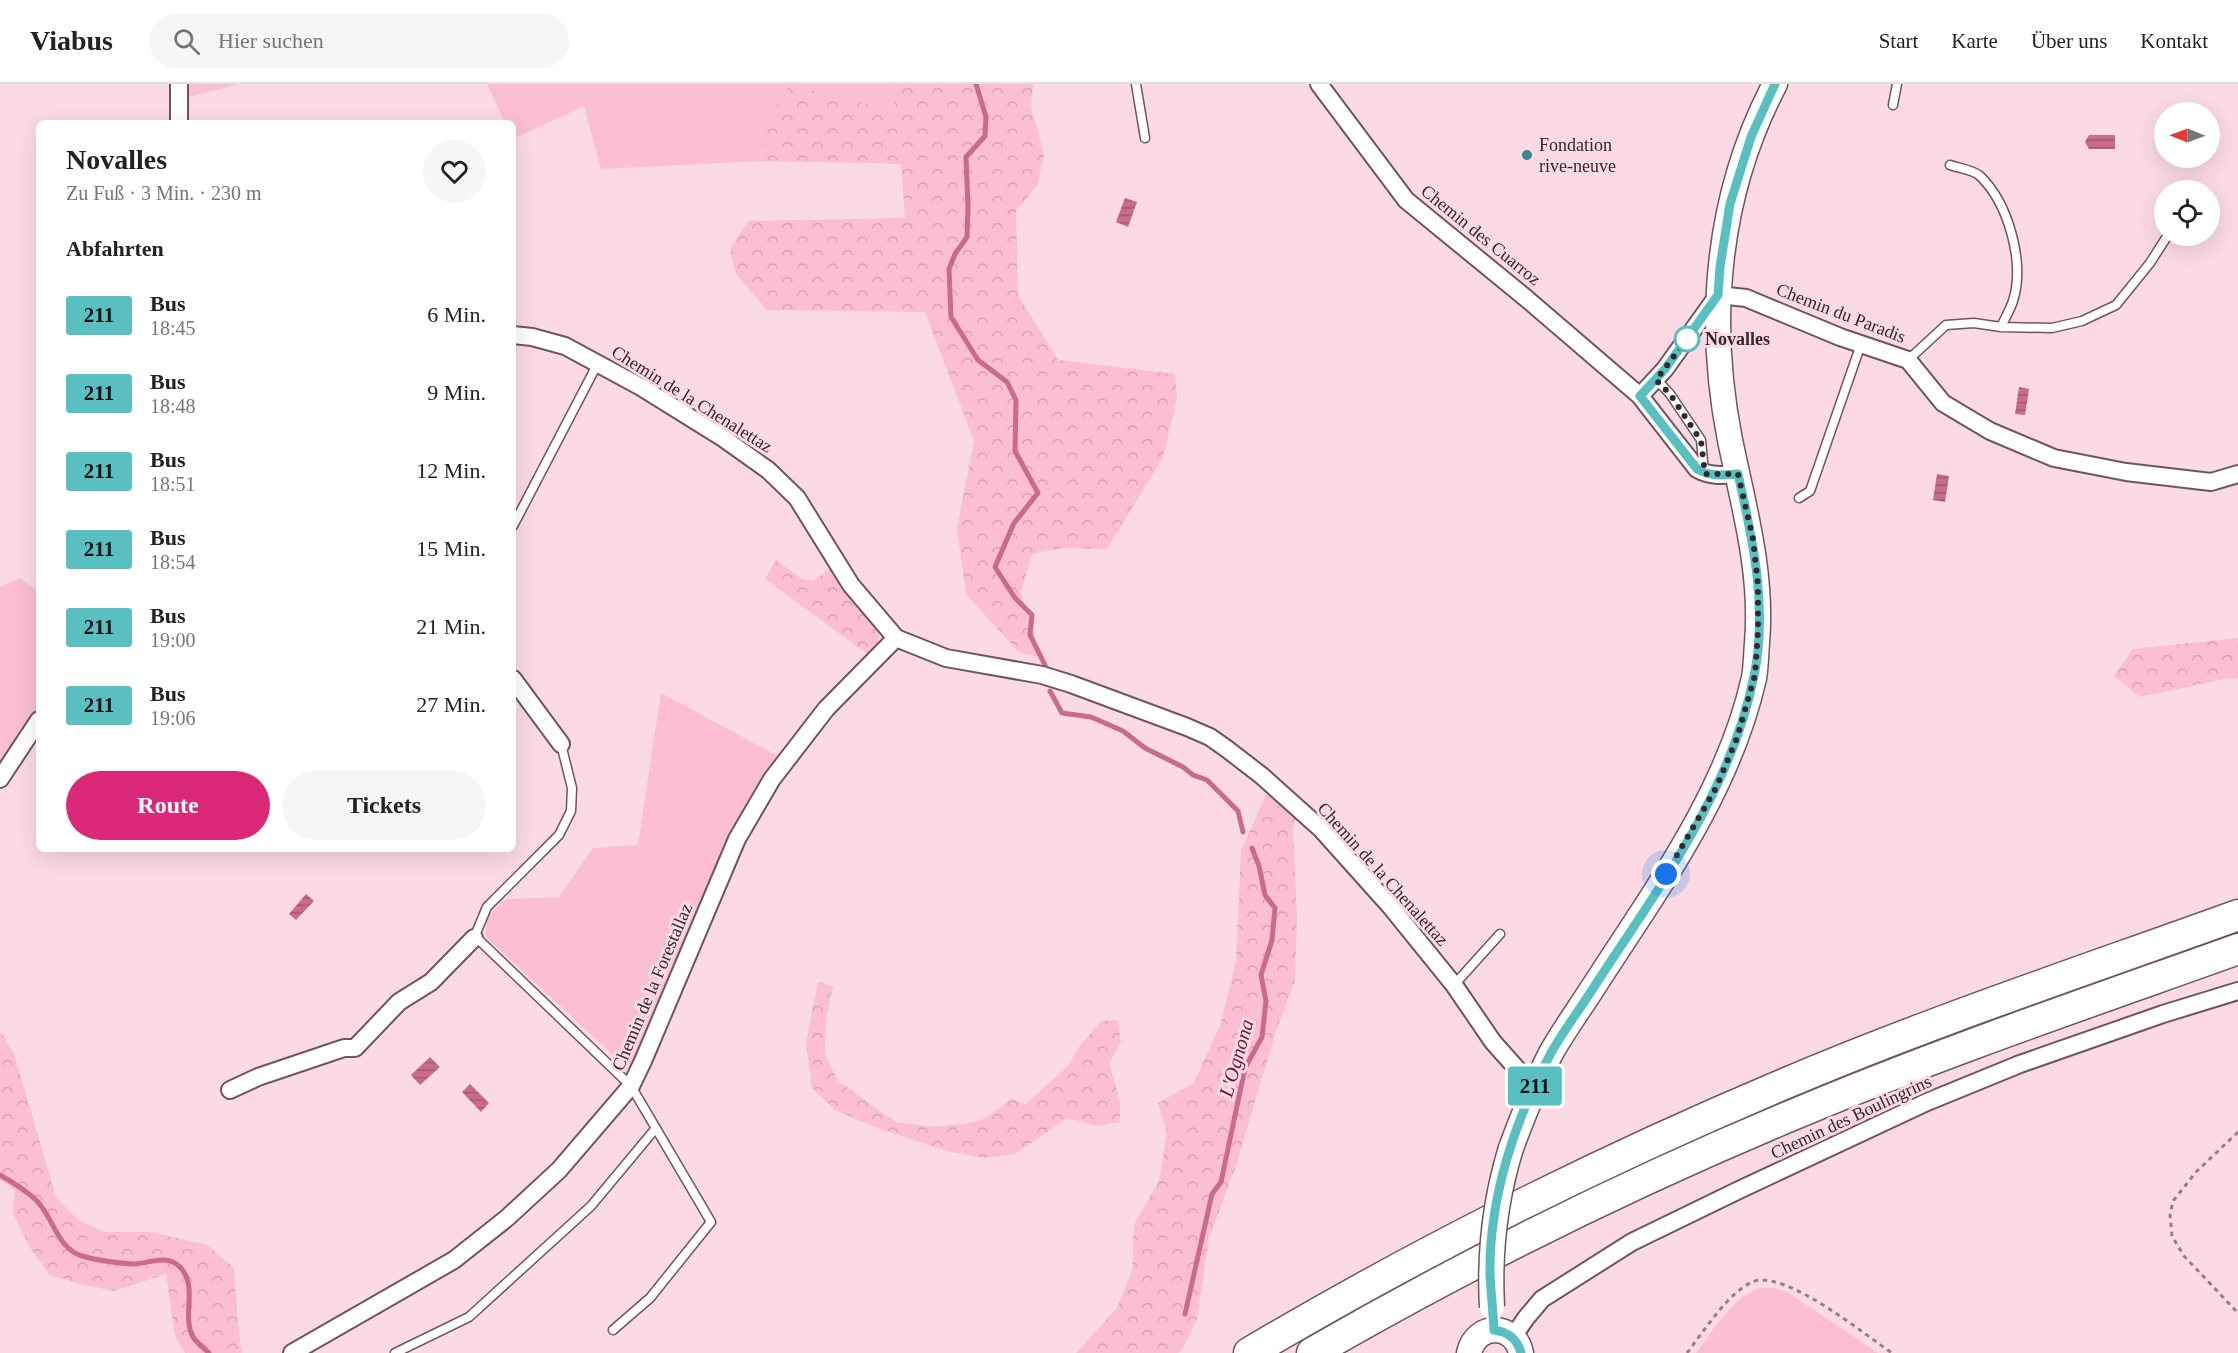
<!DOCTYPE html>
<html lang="de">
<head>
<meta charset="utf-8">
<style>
  :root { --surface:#fff; --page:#f6f6f6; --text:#222; --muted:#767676; --line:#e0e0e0; --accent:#db2777 }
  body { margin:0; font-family:Georgia,serif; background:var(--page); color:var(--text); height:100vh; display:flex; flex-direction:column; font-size:22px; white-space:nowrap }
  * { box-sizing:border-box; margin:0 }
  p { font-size:20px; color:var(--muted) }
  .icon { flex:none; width:33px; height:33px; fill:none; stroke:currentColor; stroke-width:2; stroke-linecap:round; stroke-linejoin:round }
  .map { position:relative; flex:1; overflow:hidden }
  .side { position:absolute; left:36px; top:36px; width:480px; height:732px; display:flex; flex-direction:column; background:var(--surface); border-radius:9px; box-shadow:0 6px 24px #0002 }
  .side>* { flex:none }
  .badge { padding:0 12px; border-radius:4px; font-size:21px; line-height:39px }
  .needle { width:39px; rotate:271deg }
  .buttons { position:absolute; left:2154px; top:18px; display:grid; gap:12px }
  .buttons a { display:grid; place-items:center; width:66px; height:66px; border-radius:50%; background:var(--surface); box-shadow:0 6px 24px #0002; font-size:30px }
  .you { position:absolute; width:30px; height:30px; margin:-15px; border:4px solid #fff; border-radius:50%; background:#1a73e8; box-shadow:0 0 0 9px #1a73e833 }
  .map>.badge { position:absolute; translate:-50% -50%; box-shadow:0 0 0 3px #fff }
  h2 { padding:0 30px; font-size:22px; line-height:54px }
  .round { display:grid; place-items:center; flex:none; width:63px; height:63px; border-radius:32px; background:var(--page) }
  .head { display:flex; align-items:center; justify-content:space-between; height:102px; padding:0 30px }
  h1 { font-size:28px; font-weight:800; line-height:45px }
  .button { display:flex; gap:12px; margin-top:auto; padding:12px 30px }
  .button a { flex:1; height:69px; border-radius:36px; background:var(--accent); color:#fff; font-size:24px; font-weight:800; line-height:69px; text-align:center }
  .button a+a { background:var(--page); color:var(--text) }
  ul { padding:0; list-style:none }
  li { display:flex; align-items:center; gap:18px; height:78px; padding:0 30px }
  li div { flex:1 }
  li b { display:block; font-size:22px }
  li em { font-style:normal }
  li .badge { min-width:66px; font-weight:700; text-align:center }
  header { display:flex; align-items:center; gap:36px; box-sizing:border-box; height:84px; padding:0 30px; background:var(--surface); border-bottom:2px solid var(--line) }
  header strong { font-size:28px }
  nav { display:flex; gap:33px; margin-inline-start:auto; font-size:21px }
  .search { width:420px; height:54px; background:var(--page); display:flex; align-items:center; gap:15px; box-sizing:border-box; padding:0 21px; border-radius:33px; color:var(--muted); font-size:22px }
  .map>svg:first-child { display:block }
  .grass { fill:#fbbed2 }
  .forest { fill:url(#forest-crowns) }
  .water { fill:url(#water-rules) }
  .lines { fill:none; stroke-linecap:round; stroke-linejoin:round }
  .stream { stroke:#ca6b8e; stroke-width:5 }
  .lane-casing { stroke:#71555e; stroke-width:11 }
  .street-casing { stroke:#71555e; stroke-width:20 }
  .secondary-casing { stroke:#71555e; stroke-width:27 }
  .highway-casing { stroke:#71555e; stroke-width:33 }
  .path { stroke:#967f86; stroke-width:3; stroke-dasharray:4.5 4.5; stroke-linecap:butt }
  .lane { stroke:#fff; stroke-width:8 }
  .street { stroke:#fff; stroke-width:16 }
  .secondary { stroke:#fff; stroke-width:24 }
  .highway { stroke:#fff; stroke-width:30 }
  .secondary-bridge-casing { stroke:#71555e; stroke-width:27; stroke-linecap:butt }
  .secondary-bridge { stroke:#fff; stroke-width:24 }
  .line-casing { stroke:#fff; stroke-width:14 }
  .line { stroke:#5abfc0; stroke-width:9 }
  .walk { stroke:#34282c; stroke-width:6; stroke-dasharray:0 10.8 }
  .poi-dot { fill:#3d848e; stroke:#fbdae4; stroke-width:2 }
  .stop-dot { fill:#fff; stroke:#5abfc0; stroke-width:3 }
  .labels { text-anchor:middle; stroke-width:6; stroke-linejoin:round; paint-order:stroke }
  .poi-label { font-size:18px; fill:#34282c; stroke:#fbdae4; text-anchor:start }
  .street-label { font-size:18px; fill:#34282c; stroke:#fbdae4 }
  .stop-label { font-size:18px; font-weight:bold; fill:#34282c; stroke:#fbdae4; text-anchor:start }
  .water-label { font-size:20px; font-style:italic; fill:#6b143c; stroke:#fbdae4 }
</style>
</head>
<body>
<header>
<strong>Viabus</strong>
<div class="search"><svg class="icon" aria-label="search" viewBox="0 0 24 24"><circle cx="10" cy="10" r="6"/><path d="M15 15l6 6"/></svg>Hier suchen</div>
<nav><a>Start</a><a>Karte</a><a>Über uns</a><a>Kontakt</a></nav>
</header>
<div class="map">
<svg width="2238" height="1269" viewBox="0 0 2238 1269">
  <defs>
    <pattern id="forest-crowns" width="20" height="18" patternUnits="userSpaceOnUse" patternTransform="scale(1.5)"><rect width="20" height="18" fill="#fbbed2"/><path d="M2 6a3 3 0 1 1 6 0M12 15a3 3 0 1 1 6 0" fill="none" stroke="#d8a3b4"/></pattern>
    <pattern id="water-rules" width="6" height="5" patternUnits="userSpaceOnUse" patternTransform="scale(1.5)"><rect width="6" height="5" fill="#ca6b8e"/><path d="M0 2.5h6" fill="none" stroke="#a55874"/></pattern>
  </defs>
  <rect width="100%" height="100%" fill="#fbdae4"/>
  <path class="grass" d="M182 0H239L185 14Z
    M487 0H890L896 27 789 1 761 47 763 77 601 85 584 22 513 55V39H505Z
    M20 494 39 508V631L0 685V503Z
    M661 609 778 672 739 740C727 749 719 768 719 783L635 979 627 984 486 853C484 835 493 826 506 815L559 813 593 764 638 761Z
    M1761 1204H1773L1787 1208 1878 1269H1696C1712 1248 1735 1210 1761 1204Z"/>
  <path class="forest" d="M890 0H1033L1031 23 1044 70 1038 100 1016 127 1018 211 1058 276 1175 290 1177 315 1163 373 1107 465 1062 464 1032 470 1021 509 1042 574 1019 568 966 510 957 444 974 357 925 228 767 226 736 190 730 165 748 137 905 134 901 80 763 77 761 47 789 1 896 27Z
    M776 476 802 495 813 497 830 485H836L880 546 877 562 869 571 765 495Z
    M2238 554V595L2229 594 2140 613 2114 592 2133 565Z
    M1266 711 1297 724 1293 748 1297 834 1295 896 1276 947 1235 1085 1209 1154 1197 1235 1182 1266 1178 1269H1076L1117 1224 1132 1187 1134 1141 1159 1096 1167 1048 1158 1019 1194 999 1221 939 1236 877 1241 767Z
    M818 898 833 902 826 934 825 971 838 997 896 1038 933 1043 971 1039 986 1034 1011 1015 1026 1020 1068 982 1081 960 1102 937 1117 936 1121 958 1109 979 1120 1017V1038L1098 1042 1067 1034 1015 1070 984 1074 947 1067 872 1042 835 1026 812 1004 806 958Z
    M0 946 14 970 56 1113 78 1136 104 1148H150L207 1161 233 1183C237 1212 237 1240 242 1269H185L175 1252 166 1190 114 1207 84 1201 50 1191 31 1165 13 1130 15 1106 0 1096Z"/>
  <path class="water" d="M2089 51H2115V65H2089L2085 58Z
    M1125 114 1137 118 1128 143 1116 138Z
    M2019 303 2029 305 2025 331 2015 330Z
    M1937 390 1949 392 1945 418 1933 416Z
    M306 810 314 817 296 836 289 830Z
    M430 973 440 983 420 1001 411 991Z
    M470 1000 489 1019 481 1028 462 1008Z"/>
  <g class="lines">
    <path class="stream" d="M976 0 986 33 985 52 966 73 968 123 967 153 955 170 949 185 951 233 978 276 1007 298 1016 316 1015 367 1038 409 1014 439 995 483 1015 514 1032 531 1030 551 1045 581
      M1050 607 1062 629 1091 633 1123 647 1145 664 1183 683 1193 691 1207 696 1238 727 1243 748
      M0 1091C12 1098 27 1107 37 1117 54 1135 57 1164 82 1172 95 1176 119 1179 132 1180 149 1180 166 1169 180 1183 199 1204 181 1230 193 1253 197 1259 204 1264 209 1269
      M1185 1230 1212 1110 1221 1098 1245 984 1262 953 1266 917 1261 891 1272 856 1275 824 1265 811 1259 782 1252 764"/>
    <g class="lane-casing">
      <path id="lane" d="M1136 0 1145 54
        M1893 21 1897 0
        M1950 81C1958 84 1974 86 1980 92 2009 120 2025 179 2013 217 2010 226 2005 234 2001 243
        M1908 276 1946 241 1974 239 2001 243 2052 244 2082 237 2116 221 2150 179 2166 154
        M1656 295 1670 310 1701 356 1704 388
        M1799 414 1810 407 1861 260
        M513 442 598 279
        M561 660 572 704 571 727 559 751 487 823 474 854 480 857 631 1002 711 1138 650 1214 613 1246
        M1454 901 1500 850
        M395 1269 469 1233 591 1122 656 1044"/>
    </g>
    <g class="street-casing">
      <path id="street" d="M179 0V39
        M1319 0 1406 116 1527 215 1640 312 1697 385C1710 393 1724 391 1738 390
        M513 251 532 253 565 262 641 303 723 354 768 386 797 414 851 501 896 554 946 574 1042 591 1071 600 1187 643 1210 653 1227 665 1262 692 1321 745 1390 822 1454 901 1493 958 1534 1004
        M1640 312 1665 285 1718 211 1746 214 1840 253 1908 276 1943 319 1990 347 2054 374 2126 388 2211 398 2238 390
        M513 595 561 660
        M0 695 39 636
        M230 1006 258 993 344 964H355L399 918 431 898 474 854
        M1513 1253 1526 1234 1542 1215 1632 1158 1739 1106 1927 1018 2020 980 2163 930 2238 907
        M292 1269 454 1176 507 1134 559 1086 631 1002 643 977 737 755 772 695 826 625 896 554"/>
    </g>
    <g class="secondary-casing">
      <path id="secondary" d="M1511 1064C1523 1032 1535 1000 1551 969 1564 946 1580 924 1594 902 1657 804 1728 709 1754 594 1756 583 1756 571 1757 559 1763 489 1744 424 1730 356 1706 235 1717 110 1775 0
        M1469 1269C1476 1238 1515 1239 1521 1269"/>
    </g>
    <g class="highway-casing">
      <path id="highway" d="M1249 1269C1421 1167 1599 1078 1784 1000 1932 937 2086 886 2238 831
        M1312 1269C1468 1179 1629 1099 1795 1030 1940 969 2090 918 2238 865"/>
    </g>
    <path class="path" d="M2238 1048 2196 1088 2173 1117 2170 1131 2172 1152 2184 1172 2238 1229
      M1687 1269C1704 1247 1727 1210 1752 1198 1784 1184 1865 1251 1892 1269"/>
    <use href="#lane" class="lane"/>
    <use href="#street" class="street"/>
    <use href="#secondary" class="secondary"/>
    <use href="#highway" class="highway"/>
    <g class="secondary-bridge-casing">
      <path id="secondary-bridge" d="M1492 1223C1489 1168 1495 1116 1511 1064"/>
    </g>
    <use href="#secondary-bridge" class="secondary-bridge"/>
  </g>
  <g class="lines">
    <g class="line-casing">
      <path id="line" d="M1521 1269C1517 1254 1508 1248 1494 1246 1493 1227 1491 1209 1490 1190 1489 1114 1515 1035 1551 969 1564 946 1580 925 1594 903 1657 806 1731 708 1754 592 1768 525 1753 456 1738 390 1724 391 1710 393 1697 385L1640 312 1665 285 1718 211 1720 183 1730 120 1751 53 1775 0"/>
    </g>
    <use href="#line" class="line"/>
    <path class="walk" d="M1666 790 1716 704 1737 654 1755 591 1758 547V501L1753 455 1738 390H1705L1701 357 1670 310 1656 296 1687 255"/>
  </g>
  <circle class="poi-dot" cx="1527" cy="71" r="6"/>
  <circle class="stop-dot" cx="1687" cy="255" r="12"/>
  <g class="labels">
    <g class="poi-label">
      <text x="1539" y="67">Fondation<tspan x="1539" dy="21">rive-neuve</tspan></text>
    </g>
    <g class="street-label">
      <text transform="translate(1481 151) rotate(39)" y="6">Chemin des Cuarroz</text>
      <text transform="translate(1841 229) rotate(21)" y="6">Chemin du Paradis</text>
      <text transform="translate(692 315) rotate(32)" y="6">Chemin de la Chenalettaz</text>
      <text transform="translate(1383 790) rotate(48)" y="6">Chemin de la Chenalettaz</text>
      <text transform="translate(652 903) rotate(-67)" y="6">Chemin de la Forestallaz</text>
      <text transform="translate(1851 1033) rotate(-25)" y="6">Chemin des Boulingrins</text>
    </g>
    <g class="stop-label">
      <text x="1705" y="261">Novalles</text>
    </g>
    <g class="water-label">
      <text transform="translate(1236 974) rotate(-74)" y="7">L'Ognona</text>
    </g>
  </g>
</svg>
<div class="buttons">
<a><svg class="needle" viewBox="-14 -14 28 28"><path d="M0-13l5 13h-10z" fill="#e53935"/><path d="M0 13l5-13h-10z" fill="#767676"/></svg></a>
<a><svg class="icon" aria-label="locate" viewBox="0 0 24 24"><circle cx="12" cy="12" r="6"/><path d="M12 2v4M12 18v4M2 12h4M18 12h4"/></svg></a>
</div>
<div class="you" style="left:1666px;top:790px"></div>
<b class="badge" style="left:1535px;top:1002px;background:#5abfc0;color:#111">211</b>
<section class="side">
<div class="head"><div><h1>Novalles</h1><p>Zu Fuß · 3 Min. · 230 m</p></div><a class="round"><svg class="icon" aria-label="heart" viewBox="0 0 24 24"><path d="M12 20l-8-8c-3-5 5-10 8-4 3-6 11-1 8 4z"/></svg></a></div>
<h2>Abfahrten</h2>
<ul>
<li><span class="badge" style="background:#5abfc0;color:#111">211</span><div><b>Bus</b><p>18:45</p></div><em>6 Min.</em></li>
<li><span class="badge" style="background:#5abfc0;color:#111">211</span><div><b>Bus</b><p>18:48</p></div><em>9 Min.</em></li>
<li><span class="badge" style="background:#5abfc0;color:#111">211</span><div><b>Bus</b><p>18:51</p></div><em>12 Min.</em></li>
<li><span class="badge" style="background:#5abfc0;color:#111">211</span><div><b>Bus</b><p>18:54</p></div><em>15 Min.</em></li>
<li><span class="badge" style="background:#5abfc0;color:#111">211</span><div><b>Bus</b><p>19:00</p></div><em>21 Min.</em></li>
<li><span class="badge" style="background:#5abfc0;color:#111">211</span><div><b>Bus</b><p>19:06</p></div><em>27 Min.</em></li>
</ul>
<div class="button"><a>Route</a><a>Tickets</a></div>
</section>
</div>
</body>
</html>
